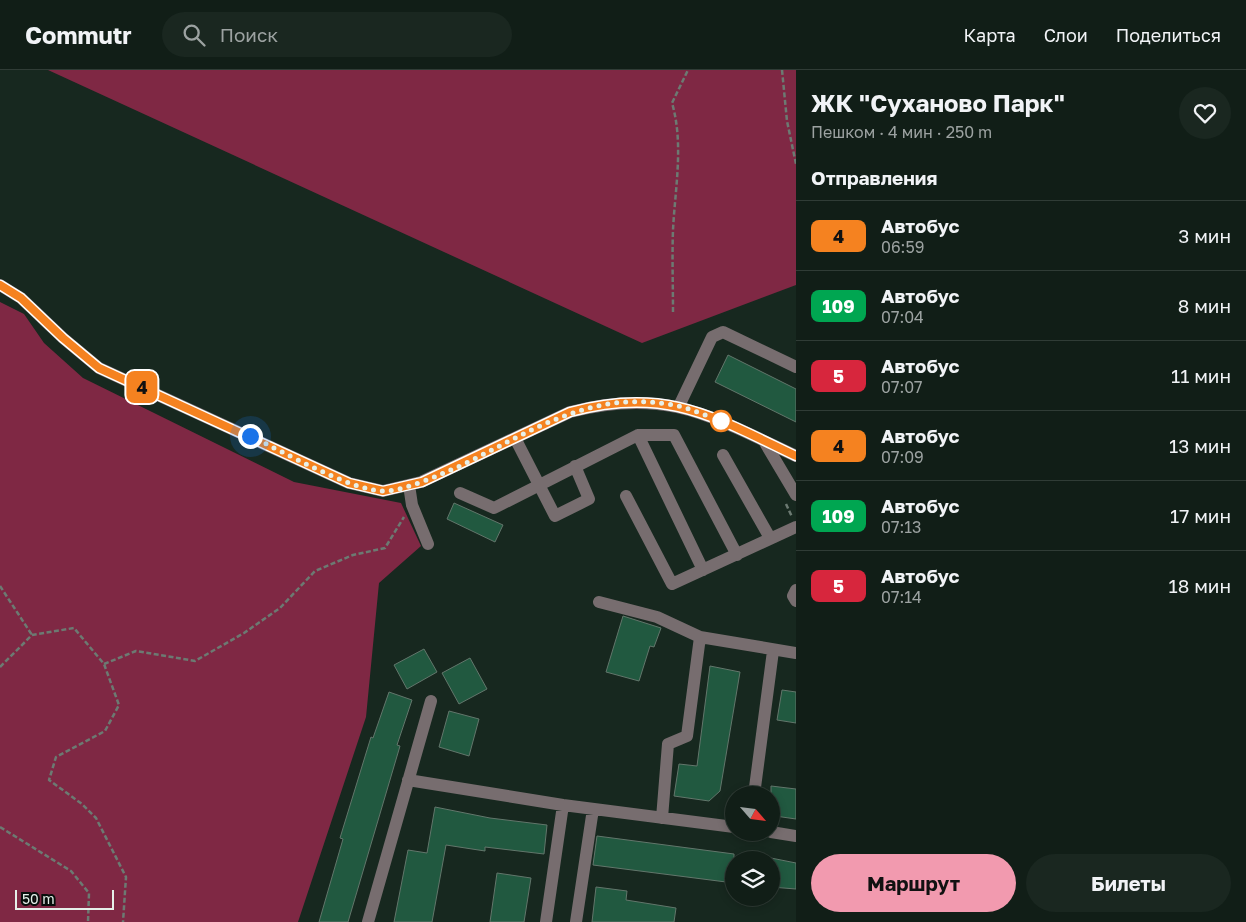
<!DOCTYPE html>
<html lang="ru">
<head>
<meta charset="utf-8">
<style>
  :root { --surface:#111e17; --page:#1a2720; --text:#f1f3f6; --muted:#9ca2a1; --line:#303c36; --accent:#f29aaf }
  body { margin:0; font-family:"Golos Text",sans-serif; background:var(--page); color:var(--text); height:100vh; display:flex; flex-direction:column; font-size:19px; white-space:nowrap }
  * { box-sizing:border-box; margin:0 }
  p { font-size:16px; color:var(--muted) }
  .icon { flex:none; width:28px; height:28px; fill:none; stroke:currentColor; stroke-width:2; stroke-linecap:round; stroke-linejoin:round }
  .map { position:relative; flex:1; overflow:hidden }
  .panel { display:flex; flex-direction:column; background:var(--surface); width:450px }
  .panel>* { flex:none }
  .badge { padding:0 10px; border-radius:8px; font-size:18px; line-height:32px }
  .needle { width:32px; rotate:118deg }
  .controls { position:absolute; left:725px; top:716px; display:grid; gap:10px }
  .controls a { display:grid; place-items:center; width:55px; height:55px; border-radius:50%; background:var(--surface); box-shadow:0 2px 8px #0003,0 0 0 1px var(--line); font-size:25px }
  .scale { position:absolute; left:15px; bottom:12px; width:99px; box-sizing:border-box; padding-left:5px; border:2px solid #e6f0ea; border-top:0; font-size:14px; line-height:18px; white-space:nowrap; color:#e6f0ea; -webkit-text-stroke:4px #070e0b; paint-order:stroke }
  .you { position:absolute; width:25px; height:25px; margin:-12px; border:4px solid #fff; border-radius:50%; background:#1a73e8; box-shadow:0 0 0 8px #1a73e833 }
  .map>.badge { position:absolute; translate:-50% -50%; box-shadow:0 0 0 2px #fff }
  h2 { padding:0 15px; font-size:19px; line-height:45px }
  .round { display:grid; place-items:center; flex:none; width:52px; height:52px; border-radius:26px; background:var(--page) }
  .head { display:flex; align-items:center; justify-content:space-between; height:85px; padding:0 15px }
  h1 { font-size:24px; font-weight:700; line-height:38px }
  .primary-button { display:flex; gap:10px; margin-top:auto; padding:10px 15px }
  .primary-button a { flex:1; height:58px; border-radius:30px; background:var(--accent); color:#111; font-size:20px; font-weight:700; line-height:58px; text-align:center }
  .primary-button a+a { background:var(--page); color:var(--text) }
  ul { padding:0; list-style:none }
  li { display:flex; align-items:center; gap:15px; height:70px; padding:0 15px; border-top:1px solid var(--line) }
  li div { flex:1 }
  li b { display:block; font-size:19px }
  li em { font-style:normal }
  li .badge { min-width:55px; font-weight:700; text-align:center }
  header { display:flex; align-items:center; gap:30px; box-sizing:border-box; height:70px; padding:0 25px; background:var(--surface); border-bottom:1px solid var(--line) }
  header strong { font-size:24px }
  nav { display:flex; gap:28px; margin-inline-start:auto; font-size:18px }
  .search { width:350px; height:45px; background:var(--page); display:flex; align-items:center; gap:12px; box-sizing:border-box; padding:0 18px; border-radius:28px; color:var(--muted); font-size:19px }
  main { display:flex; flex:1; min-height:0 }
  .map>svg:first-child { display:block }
  .forest { fill:#7f2844 }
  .building { fill:#215940; stroke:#62766b }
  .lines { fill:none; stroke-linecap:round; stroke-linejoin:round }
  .path { stroke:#6c7a72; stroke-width:2.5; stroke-dasharray:5 2.5; stroke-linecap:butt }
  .minor { stroke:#776d6f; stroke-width:12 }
  .line-casing { stroke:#fff; stroke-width:11 }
  .line { stroke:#f58220; stroke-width:8 }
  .walk { stroke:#e6f0ea; stroke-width:5; stroke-dasharray:0 9 }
  .stop-dot { fill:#fff; stroke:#f58220; stroke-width:2.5 }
</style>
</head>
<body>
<header>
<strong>Commutr</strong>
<div class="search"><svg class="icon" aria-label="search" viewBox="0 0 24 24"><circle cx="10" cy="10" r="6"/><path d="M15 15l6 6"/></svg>Поиск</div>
<nav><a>Карта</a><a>Слои</a><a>Поделиться</a></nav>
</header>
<main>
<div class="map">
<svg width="796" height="852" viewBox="0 0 796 852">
  <rect width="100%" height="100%" fill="#17281f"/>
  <path class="forest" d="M48 0H796V215L642 273Z
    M0 232 24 244 44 273 83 308 294 412 401 433 421 476 379 513 366 647 298 852H0Z"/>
  <path class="building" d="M728 285 796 319V352L715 312Z
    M454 433 503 455 495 472 447 449Z
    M623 546 661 558 654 577 650 576 639 611 606 602Z
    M424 579 437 602 407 619 394 595Z
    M470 588 487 619 459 634 442 603Z
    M710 596 740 602 720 721 709 731 674 726 679 694 697 696Z
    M782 620 796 622V653L777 650Z
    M389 622 412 630 397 675 400 676 348 852H319L343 769 340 768 371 667 373 668Z
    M449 641 479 649 469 686 439 677Z
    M771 716 796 719V749L775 746 776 741 771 740Z
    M435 737 490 748 547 755 544 784 485 777V781L446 775 432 852H394L408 780 427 783Z
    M597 766 734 784V813L593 795Z
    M771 788 796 793V819L771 817Z
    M497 803 531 808 524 852H490Z
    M596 817 627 821 626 830 676 838 674 852H592Z"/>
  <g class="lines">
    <path class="path" d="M782 0 787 51 796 94
      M673 242C673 215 672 187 673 160 675 119 684 74 672 33L688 0
      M786 434 792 447
      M0 516 32 565
      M104 594 136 581 195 591 244 563 280 538 315 501 353 485 385 478 404 447
      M0 597 32 565 74 558 104 594 119 635 105 661 56 687 49 710 82 734 96 748 126 807 123 852
      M0 757 71 801 89 823 88 852"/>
    <path class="minor" d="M0 215 21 228 63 268 99 298 349 413 383 421 421 412 570 342C666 317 711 346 796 386
      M679 336 712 267 723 262 796 297
      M638 365 703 500
      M515 368 555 446 589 429 575 396
      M764 371 796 425
      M723 385 770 468
      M409 415 412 435 428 474
      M460 423 494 438 638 365H674L737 485
      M626 426 672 514 796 457
      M796 520 793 526 796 531
      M599 532 657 547 700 567
      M408 710 563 735 734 757
      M754 725 773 581
      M662 748 668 674 687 666 700 567 796 583
      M771 762 796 766
      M368 852 431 631
      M546 852 563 735
      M576 852 593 739"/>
  </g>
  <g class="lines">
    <g class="line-casing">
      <path id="line" d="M0 215 21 228 63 268 99 298 349 413 383 421 422 412 570 342C666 316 712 346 796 386"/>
    </g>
    <use href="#line" class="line"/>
    <path class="walk" d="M250 366C282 381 350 420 382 421 402 422 439 405 458 397 527 364 587 321 667 334 686 336 704 345 721 351"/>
  </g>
  <circle class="stop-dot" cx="721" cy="351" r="10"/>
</svg>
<div class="controls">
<a><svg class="needle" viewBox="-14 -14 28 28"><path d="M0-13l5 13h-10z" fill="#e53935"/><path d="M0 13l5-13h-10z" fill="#9ca2a1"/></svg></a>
<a><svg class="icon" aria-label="layers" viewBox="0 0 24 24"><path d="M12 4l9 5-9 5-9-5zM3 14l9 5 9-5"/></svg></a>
</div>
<div class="scale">50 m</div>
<div class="you" style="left:250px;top:366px"></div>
<b class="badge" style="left:142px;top:317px;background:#f58220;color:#111">4</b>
</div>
<section class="panel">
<div class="head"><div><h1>ЖК &quot;Суханово Парк&quot;</h1><p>Пешком · 4 мин · 250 m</p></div><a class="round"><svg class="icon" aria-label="heart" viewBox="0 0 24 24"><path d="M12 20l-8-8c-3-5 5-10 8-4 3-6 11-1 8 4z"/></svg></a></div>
<h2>Отправления</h2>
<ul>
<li><span class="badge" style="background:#f58220;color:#111">4</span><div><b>Автобус</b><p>06:59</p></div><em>3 мин</em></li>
<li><span class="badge" style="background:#00a651;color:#fff">109</span><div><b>Автобус</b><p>07:04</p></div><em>8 мин</em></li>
<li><span class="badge" style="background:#d7263d;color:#fff">5</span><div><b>Автобус</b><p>07:07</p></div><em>11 мин</em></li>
<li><span class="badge" style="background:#f58220;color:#111">4</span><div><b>Автобус</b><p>07:09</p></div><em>13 мин</em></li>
<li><span class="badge" style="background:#00a651;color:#fff">109</span><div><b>Автобус</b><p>07:13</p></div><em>17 мин</em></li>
<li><span class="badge" style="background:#d7263d;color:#fff">5</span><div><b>Автобус</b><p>07:14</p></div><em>18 мин</em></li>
</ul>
<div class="primary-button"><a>Маршрут</a><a>Билеты</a></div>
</section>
</main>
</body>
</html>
